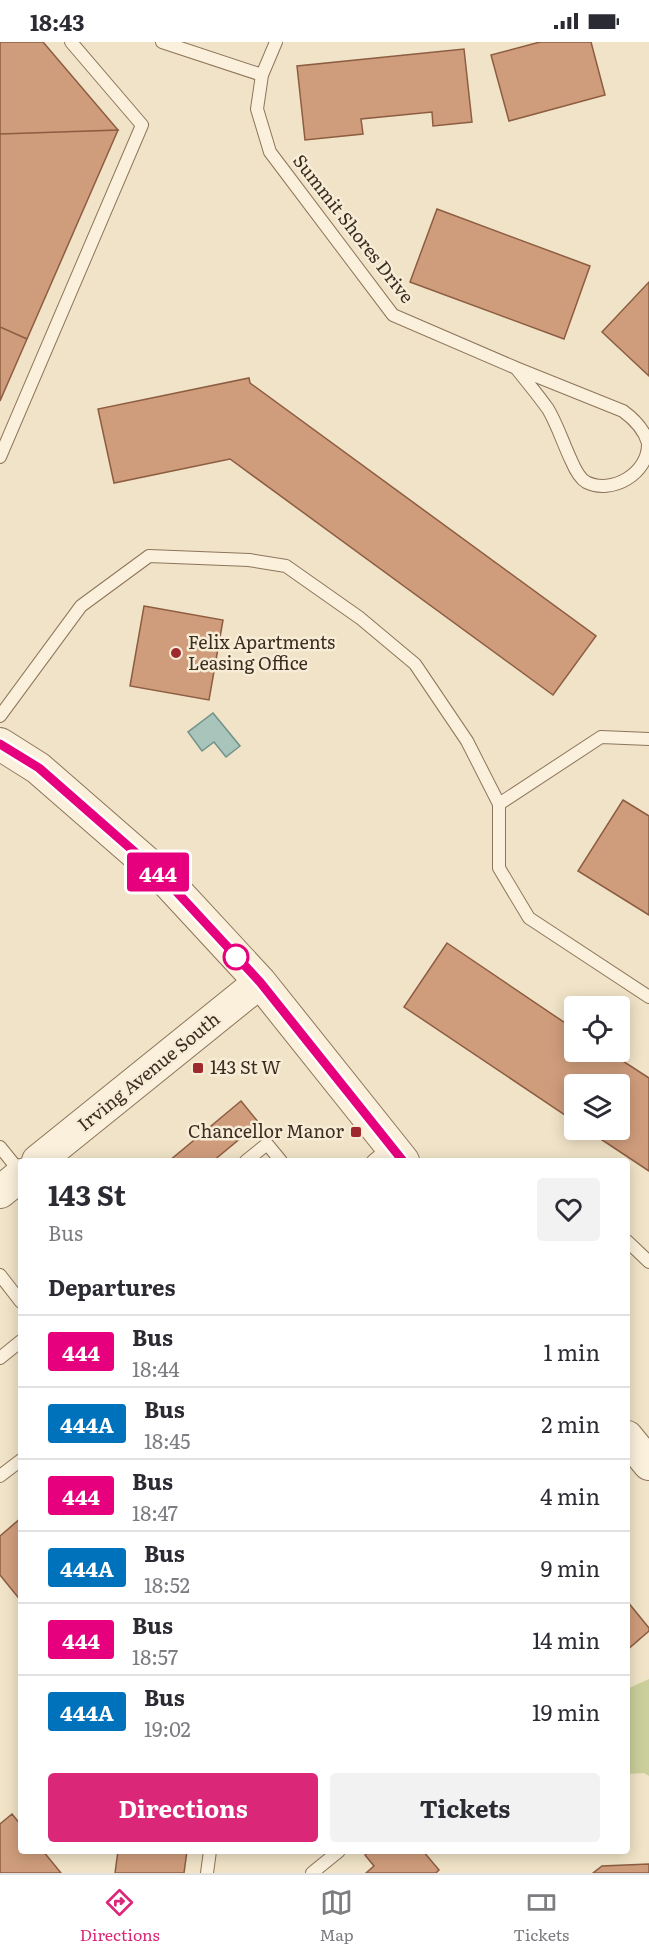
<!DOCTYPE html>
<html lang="en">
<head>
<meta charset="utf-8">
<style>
  :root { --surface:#fff; --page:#f2f2f3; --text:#2b2b33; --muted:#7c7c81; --line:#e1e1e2; --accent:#db2777 }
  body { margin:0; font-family:Literata,serif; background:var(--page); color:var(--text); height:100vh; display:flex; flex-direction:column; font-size:22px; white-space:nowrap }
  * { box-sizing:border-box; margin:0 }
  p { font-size:20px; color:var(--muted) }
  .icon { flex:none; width:33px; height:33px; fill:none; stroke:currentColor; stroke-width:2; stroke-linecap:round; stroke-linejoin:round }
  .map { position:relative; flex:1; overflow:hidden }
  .sheet { position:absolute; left:18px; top:1116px; width:612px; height:696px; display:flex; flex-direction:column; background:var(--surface); border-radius:6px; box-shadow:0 3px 15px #0003 }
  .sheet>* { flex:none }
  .badge { padding:0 12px; border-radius:4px; font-size:21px; line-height:39px }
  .controls { position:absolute; left:564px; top:954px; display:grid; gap:12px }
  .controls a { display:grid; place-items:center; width:66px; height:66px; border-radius:6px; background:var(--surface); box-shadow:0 3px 15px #0003; font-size:30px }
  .map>.badge { position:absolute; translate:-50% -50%; box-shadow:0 0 0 3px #fff }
  h2 { padding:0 30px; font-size:22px; line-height:54px }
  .round { display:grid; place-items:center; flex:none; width:63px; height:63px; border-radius:6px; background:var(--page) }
  .headline { display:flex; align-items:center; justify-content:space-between; height:102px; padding:0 30px }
  h1 { font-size:28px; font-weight:700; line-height:45px }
  .primary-button { display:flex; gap:12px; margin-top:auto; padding:12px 30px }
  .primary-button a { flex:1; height:69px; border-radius:6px; background:var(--accent); color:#fff; font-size:24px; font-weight:700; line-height:69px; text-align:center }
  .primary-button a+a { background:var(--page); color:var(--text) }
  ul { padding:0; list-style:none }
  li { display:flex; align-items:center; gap:18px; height:72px; padding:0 30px; border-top:2px solid var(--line) }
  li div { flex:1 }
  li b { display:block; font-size:22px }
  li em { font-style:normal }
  li .badge { min-width:66px; font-weight:700; text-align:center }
  .status { display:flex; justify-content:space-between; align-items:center; height:42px; padding:0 30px; background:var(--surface); direction:ltr }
  .status svg { height:16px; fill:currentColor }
  .tabs { display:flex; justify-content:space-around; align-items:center; height:84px; border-top:2px solid var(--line); background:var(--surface); font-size:16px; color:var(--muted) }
  .tabs a { display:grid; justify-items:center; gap:3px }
  .tabs .current { color:var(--accent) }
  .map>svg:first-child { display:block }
  .green { fill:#cacf9b }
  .water { fill:#a9c4bb; stroke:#6f9389; stroke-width:1.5 }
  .building { fill:#cf9d7c; stroke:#8d5d41; stroke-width:1.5 }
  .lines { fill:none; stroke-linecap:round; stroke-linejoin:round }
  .service-casing { stroke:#8d755c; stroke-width:14 }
  .tertiary-casing { stroke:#8d755c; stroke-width:34 }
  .service { stroke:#faf0db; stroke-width:12 }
  .tertiary { stroke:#faf0db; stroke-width:32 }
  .line-casing { stroke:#fff; stroke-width:14 }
  .line { stroke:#e6007e; stroke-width:9 }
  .poi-dot { fill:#9e2a2d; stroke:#f7edd7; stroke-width:2 }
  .stop-dot { fill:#fff; stroke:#e6007e; stroke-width:3 }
  .labels { text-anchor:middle; stroke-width:5; stroke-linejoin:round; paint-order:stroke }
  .street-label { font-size:18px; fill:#3d2d20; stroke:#f7edd7 }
  .poi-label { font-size:18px; fill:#3d2d20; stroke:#f7edd7; text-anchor:start }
</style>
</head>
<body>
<div class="status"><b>18:43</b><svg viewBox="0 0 49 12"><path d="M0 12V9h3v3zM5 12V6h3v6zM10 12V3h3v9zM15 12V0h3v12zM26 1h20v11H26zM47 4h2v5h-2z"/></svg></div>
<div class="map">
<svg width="649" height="1831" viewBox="0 0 649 1831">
  <rect width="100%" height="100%" fill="#f0e3c7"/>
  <path class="green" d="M649 1637V1734L644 1731 627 1732V1647Z"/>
  <path class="water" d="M213 671 240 704 226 715 214 700 202 709 188 690Z"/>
  <path class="building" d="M0 0H43L118 88 0 92Z
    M540 0H591L605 53 509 79 491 13Z
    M464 7 472 80 433 84 432 70 361 77 363 92 305 98 297 24Z
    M118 88 27 297 0 285V92Z
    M437 167 590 224 564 297 410 240Z
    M649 240V334L602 290Z
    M0 285 27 297 0 359Z
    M249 336 250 341 596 594 553 653 230 417 114 441 98 367Z
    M144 564 223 578 209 658 130 644Z
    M623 758 649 774V873L578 829Z
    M447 901 574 987V1010H609L649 1036V1129L587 1088H620V1042H574V1079L404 965Z
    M241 1059 259 1081 213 1119H169Z
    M21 1476V1559L0 1533V1494Z
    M627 1559 649 1586V1589L627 1608Z
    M12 1772 21 1783V1809H43L61 1831H0V1782Z
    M118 1809H187L184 1831H115Z
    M370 1809H423L439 1828 436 1831H366L374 1824 365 1813Z
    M649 1822V1831H593L602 1824Z"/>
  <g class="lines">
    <g class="service-casing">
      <path id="service" d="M162 0 262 33
        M276 0 262 33 257 67 270 110 393 273 516 326 623 369C634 377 644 387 648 401 649 432 611 453 586 440 579 436 574 425 571 418 563 401 557 382 548 367 538 353 527 340 516 326
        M0 415 142 83 71 0
        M0 674 81 564 149 514 249 518 286 524 360 576 415 622 467 699 499 762 601 695 649 697
        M499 762V826L529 876 649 955
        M0 1105 21 1131
        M246 1119 267 1102 281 1119
        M373 1119 390 1105
        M627 1199 649 1220
        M0 1233 21 1260
        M0 1316 21 1299
        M0 1434 21 1418
        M207 1831 210 1809
        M312 1831 339 1809"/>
    </g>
    <g class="tertiary-casing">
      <path id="tertiary" d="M0 702 38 726 162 834 260 940 403 1119
        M38 1119 260 940
        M0 1150 21 1133
        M627 1395 649 1422"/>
    </g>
    <use href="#service" class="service"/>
    <use href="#tertiary" class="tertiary"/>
  </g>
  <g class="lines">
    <g class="line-casing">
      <path id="line" d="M0 702 39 726 162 834 260 940 403 1119"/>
    </g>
    <use href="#line" class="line"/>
  </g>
  <g class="poi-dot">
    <circle cx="176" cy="611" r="6"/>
    <rect x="192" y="1020" width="12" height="12" rx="3"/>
    <rect x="350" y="1084" width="12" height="12" rx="3"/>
  </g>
  <circle class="stop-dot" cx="236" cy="915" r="12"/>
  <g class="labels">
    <g class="street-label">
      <text transform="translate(353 187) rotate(52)" y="6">Summit Shores Drive</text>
      <text transform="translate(149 1030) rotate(-39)" y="6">Irving Avenue South</text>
    </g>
    <g class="poi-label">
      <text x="188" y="607">Felix Apartments<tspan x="188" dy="21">Leasing Office</tspan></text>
      <text x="210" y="1032">143 St W</text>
      <text x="344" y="1096" text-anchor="end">Chancellor Manor</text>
    </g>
  </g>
</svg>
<div class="controls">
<a><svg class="icon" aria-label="locate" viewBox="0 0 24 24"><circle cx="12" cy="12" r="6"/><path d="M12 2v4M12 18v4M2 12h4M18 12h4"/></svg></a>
<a><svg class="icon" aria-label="layers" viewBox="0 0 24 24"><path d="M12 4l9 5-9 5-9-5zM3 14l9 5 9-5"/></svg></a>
</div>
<b class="badge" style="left:158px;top:830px;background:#e6007e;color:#fff">444</b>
<section class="sheet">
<div class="headline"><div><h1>143 St</h1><p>Bus</p></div><a class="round"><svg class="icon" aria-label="heart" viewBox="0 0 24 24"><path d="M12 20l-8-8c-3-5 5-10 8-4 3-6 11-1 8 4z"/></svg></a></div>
<h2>Departures</h2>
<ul>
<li><span class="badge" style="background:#e6007e;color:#fff">444</span><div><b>Bus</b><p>18:44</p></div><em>1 min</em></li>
<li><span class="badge" style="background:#0072bc;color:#fff">444A</span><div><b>Bus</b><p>18:45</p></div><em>2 min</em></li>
<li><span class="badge" style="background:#e6007e;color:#fff">444</span><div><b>Bus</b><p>18:47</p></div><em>4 min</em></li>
<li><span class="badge" style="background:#0072bc;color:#fff">444A</span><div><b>Bus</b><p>18:52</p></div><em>9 min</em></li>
<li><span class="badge" style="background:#e6007e;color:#fff">444</span><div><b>Bus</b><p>18:57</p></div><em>14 min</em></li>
<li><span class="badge" style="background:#0072bc;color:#fff">444A</span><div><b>Bus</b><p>19:02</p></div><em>19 min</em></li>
</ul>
<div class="primary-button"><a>Directions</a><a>Tickets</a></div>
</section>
</div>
<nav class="tabs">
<a class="current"><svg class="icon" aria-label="directions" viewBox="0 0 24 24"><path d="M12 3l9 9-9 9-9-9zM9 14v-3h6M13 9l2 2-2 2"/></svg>Directions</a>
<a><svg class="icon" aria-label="map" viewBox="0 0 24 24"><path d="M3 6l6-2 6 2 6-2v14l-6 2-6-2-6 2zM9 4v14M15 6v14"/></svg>Map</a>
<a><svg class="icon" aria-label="tickets" viewBox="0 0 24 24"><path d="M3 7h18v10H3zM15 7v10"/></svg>Tickets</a>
</nav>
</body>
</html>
